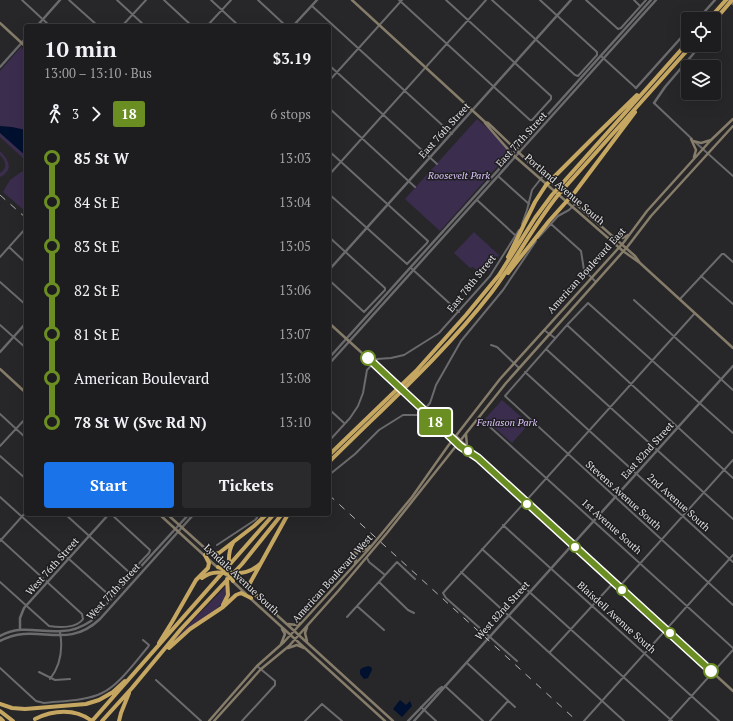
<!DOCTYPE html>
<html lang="en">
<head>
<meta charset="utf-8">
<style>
  :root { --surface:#1d1c1e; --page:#2a292b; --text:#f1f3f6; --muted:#a0a1a4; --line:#3b3a3c; --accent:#1a73e8 }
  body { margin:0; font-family:"PT Serif",serif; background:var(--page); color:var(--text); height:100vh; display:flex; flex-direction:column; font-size:15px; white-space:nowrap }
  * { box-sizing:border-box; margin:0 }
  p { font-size:13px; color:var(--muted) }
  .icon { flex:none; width:22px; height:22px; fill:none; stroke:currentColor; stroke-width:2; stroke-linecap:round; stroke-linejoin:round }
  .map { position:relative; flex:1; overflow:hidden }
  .side { position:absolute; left:24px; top:24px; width:307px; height:492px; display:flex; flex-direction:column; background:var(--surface); border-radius:4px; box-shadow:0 4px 16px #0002,0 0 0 1px var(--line) }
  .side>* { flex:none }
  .badge { padding:0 8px; border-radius:3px; font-size:14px; line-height:26px }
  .fabs { position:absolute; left:681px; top:12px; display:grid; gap:8px }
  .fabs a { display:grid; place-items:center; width:40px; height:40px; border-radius:4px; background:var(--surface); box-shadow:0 4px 16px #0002,0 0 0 1px var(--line); font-size:20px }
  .map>.badge { position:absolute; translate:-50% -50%; box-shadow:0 0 0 2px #fff }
  .legs { display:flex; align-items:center; gap:6px; height:44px; padding:0 20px; font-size:13px }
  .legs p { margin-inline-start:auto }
  .head { display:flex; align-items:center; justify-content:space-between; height:68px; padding:0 20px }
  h1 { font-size:22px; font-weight:800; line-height:30px }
  .cta { display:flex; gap:8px; margin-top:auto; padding:8px 20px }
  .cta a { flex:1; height:46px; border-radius:4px; background:var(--accent); color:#fff; font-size:16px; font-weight:800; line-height:46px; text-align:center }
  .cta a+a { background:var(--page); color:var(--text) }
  ul { padding:0 20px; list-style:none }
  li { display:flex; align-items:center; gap:14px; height:44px; font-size:15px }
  li i { display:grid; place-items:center; width:6px; height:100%; margin:0 5px; background:currentColor }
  li i::after { content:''; width:10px; height:10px; margin:-5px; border:3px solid; border-radius:50%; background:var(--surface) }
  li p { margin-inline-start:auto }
  li:first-child i { background:linear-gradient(#0000 50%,currentColor 0) }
  li:last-child i { background:linear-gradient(currentColor 50%,#0000 0) }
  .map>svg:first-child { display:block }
  .green { fill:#3b2d4e }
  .water { fill:#00102f }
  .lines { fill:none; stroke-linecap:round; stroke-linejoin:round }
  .minor { stroke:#6b6a6d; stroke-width:2 }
  .tertiary { stroke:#6b6a6d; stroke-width:2.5 }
  .secondary { stroke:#867c6a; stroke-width:2.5 }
  .motorway { stroke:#c6a762; stroke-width:4 }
  .rail { stroke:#b3b2b4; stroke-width:1; stroke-dasharray:7 7; stroke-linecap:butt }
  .line-1-casing { stroke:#fff; stroke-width:9 }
  .line-1 { stroke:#6b8e23; stroke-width:6 }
  .stop-1-dot { fill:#fff; stroke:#6b8e23; stroke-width:2 }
  .labels { text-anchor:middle; stroke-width:3; stroke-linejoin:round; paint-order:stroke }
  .street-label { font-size:10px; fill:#e1e0e2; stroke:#1e1d1f }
  .park-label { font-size:10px; font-style:italic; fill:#ddc6fd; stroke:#1e1d1f }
</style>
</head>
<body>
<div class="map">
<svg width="733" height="721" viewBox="0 0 733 721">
  <rect width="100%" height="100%" fill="#272628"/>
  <path class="green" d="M21 47 26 52V161L0 137V71Z
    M477 119 512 150 440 231 405 199Z
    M0 151C9 160 14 170 0 177V173C8 168 6 161 0 155Z
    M21 172H26V212L3 192 10 180Z
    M474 232 499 255 489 271 486 268 480 274 473 267 470 268 454 253Z
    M502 400 529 424 512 443 485 419Z
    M226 586C226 590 227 595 225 599 222 607 186 631 176 640L175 639Z"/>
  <path class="water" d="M0 126 12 127 26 130V156L0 133Z
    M368 666 371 667 372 670 368 678 364 679 360 674V670L362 668Z
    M400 700 406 705 410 701 412 706 402 717 393 709Z"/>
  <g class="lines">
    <path class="minor" d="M22 0 50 26
      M69 0 98 26
      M117 0 145 26
      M164 0 192 26
      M211 0 239 26
      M258 0 286 26
      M399 0 530 120H532L551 99V96L446 0
      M492 0 575 75 578 76 597 55V52L540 0
      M586 0 618 29 621 28 646 0
      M634 0 640 6
      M312 6 452 134
      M122 26 146 0
      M207 26 231 0
      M601 56 636 88
      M329 65 437 164
      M329 81 402 0
      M654 103 692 139
      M329 108 415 187
      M695 142 733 176
      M329 151 428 241 427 243 407 264 329 194
      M329 175 486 0
      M498 176 529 204
      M477 200 516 236
      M522 224 527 210 532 190 543 176
      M551 224 581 251 584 270 596 282
      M329 237 385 288V290L364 312 329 280
      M538 238 558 216 569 210 576 203
      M9 247 26 263
      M0 257 26 228
      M411 268 459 312
      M701 276 733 304
      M0 282 26 305
      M680 299 722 254H724L733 262
      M634 300 733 390
      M0 325 26 348
      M567 325 733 478
      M544 330 555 338
      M491 345 497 347 519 368
      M546 349 733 519
      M525 372 733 562
      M329 409 344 423
      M0 414 26 438
      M479 417 733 648
      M733 433 588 303 567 325 505 396 733 605
      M329 441 350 418 358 406 363 393 367 370 377 359 391 358 404 355 439 333 490 276 519 230
      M0 446 26 418
      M0 456 26 479
      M329 475 355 454 379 430 403 415H417L424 410 430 403 436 385 461 341 503 290 536 241
      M0 497 109 595 149 553 150 550 111 514
      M65 514 130 573
      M503 525 719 721
      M0 539 82 614 83 619C77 628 60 628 49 626L0 582
      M0 541 26 512
      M217 545 255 520 257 518 256 514
      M482 549 672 721
      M367 558 369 562 385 575
      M461 572 624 721
      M379 582 408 610 414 613
      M619 587 733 460
      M357 606 384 630
      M347 617 397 562 415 579
      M550 652 614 582
      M517 661 446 598 443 593 695 313
      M467 663 515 707
      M0 668 36 701 44 703C61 701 86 701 102 693 119 685 135 662 148 647L149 645 143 640
      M39 672 55 680 70 679
      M50 679C61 665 63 649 60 632
      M156 680 201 721
      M445 686 483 721
      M421 707 436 721
      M242 721 275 685V681L257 666
      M305 721 322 704 342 721
      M490 721 508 701
      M584 721 733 555
      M669 721 733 650"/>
    <path class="tertiary" d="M728 0 733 4
      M698 19 715 0
      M37 26 60 0
      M293 26 317 0
      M0 67 26 38
      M636 88 688 30
      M654 103 665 87 694 53
      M329 270 571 0
      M0 352 26 323
      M329 358 651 0
      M329 364 656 0
      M20 630V618L24 608 109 514
      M0 636C22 624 39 633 62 631 73 631 82 627 91 621L189 514
      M0 641C37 621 65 652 100 619L194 514
      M408 721 438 690 442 687
      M414 721 733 366"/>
    <path class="secondary" d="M352 0 485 122 488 123 535 168 635 256 640 263
      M0 23 26 47
      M485 123 512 154 623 251 640 263 733 348
      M691 139 696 150 694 157
      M693 141 701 143 711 140
      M615 236 623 238 628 235
      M329 323 373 363
      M0 369 25 392 26 395
      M466 434 467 446
      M456 436 469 449V451
      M454 439 467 451H469L476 456 733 691
      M159 514 218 568
      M167 514 208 551
      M354 550 357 554 355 563
      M358 550 363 551 370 546
      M212 554 227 569
      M225 574 246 594
      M237 577 252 592
      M257 597 393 721
      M251 599 385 721
      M288 624 297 625 300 623
      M307 627 305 633 307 641
      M281 644 285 634 282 629
      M288 648 297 645 304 648
      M209 721 257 666 284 642 369 549 412 497 448 446 500 379 624 242 647 211 711 140 733 119
      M214 721 261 669 289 646 339 590 387 533 506 383 628 246 651 216 733 126"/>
    <path class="motorway" d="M709 19 726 0
      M714 21 732 0
      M508 257 535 202 546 185 595 136 637 95
      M508 273 549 221 575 192 635 112
      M329 455 416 371 466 315 499 275 535 218 552 195 688 42
      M329 462C384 407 443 355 491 293 515 262 533 226 558 195L692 45
      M233 543C227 552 228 572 233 581
      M208 550 214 554 219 553 254 526 267 514
      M218 567 227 571
      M233 573C244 574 252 571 260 564
      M202 578C213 569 226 572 238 578
      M258 598 250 587V583L288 514
      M223 605 228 595 227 579
      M159 643 172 622 196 580 208 568 209 563 205 555
      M169 648 190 629 223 607 236 595 241 593 251 598
      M0 704 12 708 25 709 86 704 99 700 113 692 125 681
      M0 711 13 721
      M0 718 3 721
      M35 719C53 710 75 708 92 721L274 514
      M102 721 132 688 181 629 242 564 282 514
      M119 721 121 713 129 693"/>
    <path class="rail" d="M0 195 26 218
      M329 495 577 721"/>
  </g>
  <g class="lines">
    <g class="line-1-casing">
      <path id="line-1" d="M368 358 430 416 436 423 460 446 478 458 711 671"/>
    </g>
    <use href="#line-1" class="line-1"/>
  </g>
  <g class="stop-1-dot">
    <circle cx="368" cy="358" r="7"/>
    <circle cx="468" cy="451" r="5"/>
    <circle cx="527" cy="504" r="5"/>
    <circle cx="575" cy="547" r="5"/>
    <circle cx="622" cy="590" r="5"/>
    <circle cx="670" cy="633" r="5"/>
    <circle cx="711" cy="671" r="7"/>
  </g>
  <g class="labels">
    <g class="street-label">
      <text transform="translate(444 130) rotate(-48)" y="4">East 76th Street</text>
      <text transform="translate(521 139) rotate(-48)" y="4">East 77th Street</text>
      <text transform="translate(565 189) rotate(41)" y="4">Portland Avenue South</text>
      <text transform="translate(586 270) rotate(-48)" y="4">American Boulevard East</text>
      <text transform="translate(471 283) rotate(-51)" y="4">East 78th Street</text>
      <text transform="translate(647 450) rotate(-48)" y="4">East 82nd Street</text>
      <text transform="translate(624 495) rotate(42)" y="4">Stevens Avenue South</text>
      <text transform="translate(679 502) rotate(42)" y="4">2nd Avenue South</text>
      <text transform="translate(612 526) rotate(42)" y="4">1st Avenue South</text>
      <text transform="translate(52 566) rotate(-48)" y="4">West 76th Street</text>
      <text transform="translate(332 578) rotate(-48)" y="4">American Boulevard West</text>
      <text transform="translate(242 579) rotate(43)" y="4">Lyndale Avenue South</text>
      <text transform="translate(113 591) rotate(-47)" y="4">West 77th Street</text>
      <text transform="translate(502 610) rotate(-48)" y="4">West 82nd Street</text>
      <text transform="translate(617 617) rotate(42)" y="4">Blaisdell Avenue South</text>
    </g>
    <g class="park-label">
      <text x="459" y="179">Roosevelt Park</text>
      <text x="507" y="426">Fenlason Park</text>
    </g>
  </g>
</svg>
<div class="fabs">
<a><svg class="icon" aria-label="locate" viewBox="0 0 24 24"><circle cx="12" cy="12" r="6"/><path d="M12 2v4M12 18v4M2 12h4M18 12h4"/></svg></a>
<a><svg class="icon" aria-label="layers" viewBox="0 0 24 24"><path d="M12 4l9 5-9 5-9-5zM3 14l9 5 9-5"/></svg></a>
</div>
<b class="badge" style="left:435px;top:422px;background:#6b8e23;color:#fff">18</b>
<section class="side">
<div class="head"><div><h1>10 min</h1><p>13:00 – 13:10 · Bus</p></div><b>$3.19</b></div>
<div class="legs"><svg class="icon" aria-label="walk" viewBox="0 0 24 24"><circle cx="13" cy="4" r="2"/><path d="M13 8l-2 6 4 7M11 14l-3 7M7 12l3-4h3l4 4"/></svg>3<svg class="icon" aria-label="forward" viewBox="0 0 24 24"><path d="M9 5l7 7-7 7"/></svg><b class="badge" style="background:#6b8e23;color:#fff">18</b><p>6 stops</p></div>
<ul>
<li><i style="color:#6b8e23"></i><b>85 St W</b><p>13:03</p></li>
<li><i style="color:#6b8e23"></i><span>84 St E</span><p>13:04</p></li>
<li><i style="color:#6b8e23"></i><span>83 St E</span><p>13:05</p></li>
<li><i style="color:#6b8e23"></i><span>82 St E</span><p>13:06</p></li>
<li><i style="color:#6b8e23"></i><span>81 St E</span><p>13:07</p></li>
<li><i style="color:#6b8e23"></i><span>American Boulevard</span><p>13:08</p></li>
<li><i style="color:#6b8e23"></i><b>78 St W (Svc Rd N)</b><p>13:10</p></li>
</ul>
<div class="cta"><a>Start</a><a>Tickets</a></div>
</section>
</div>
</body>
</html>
